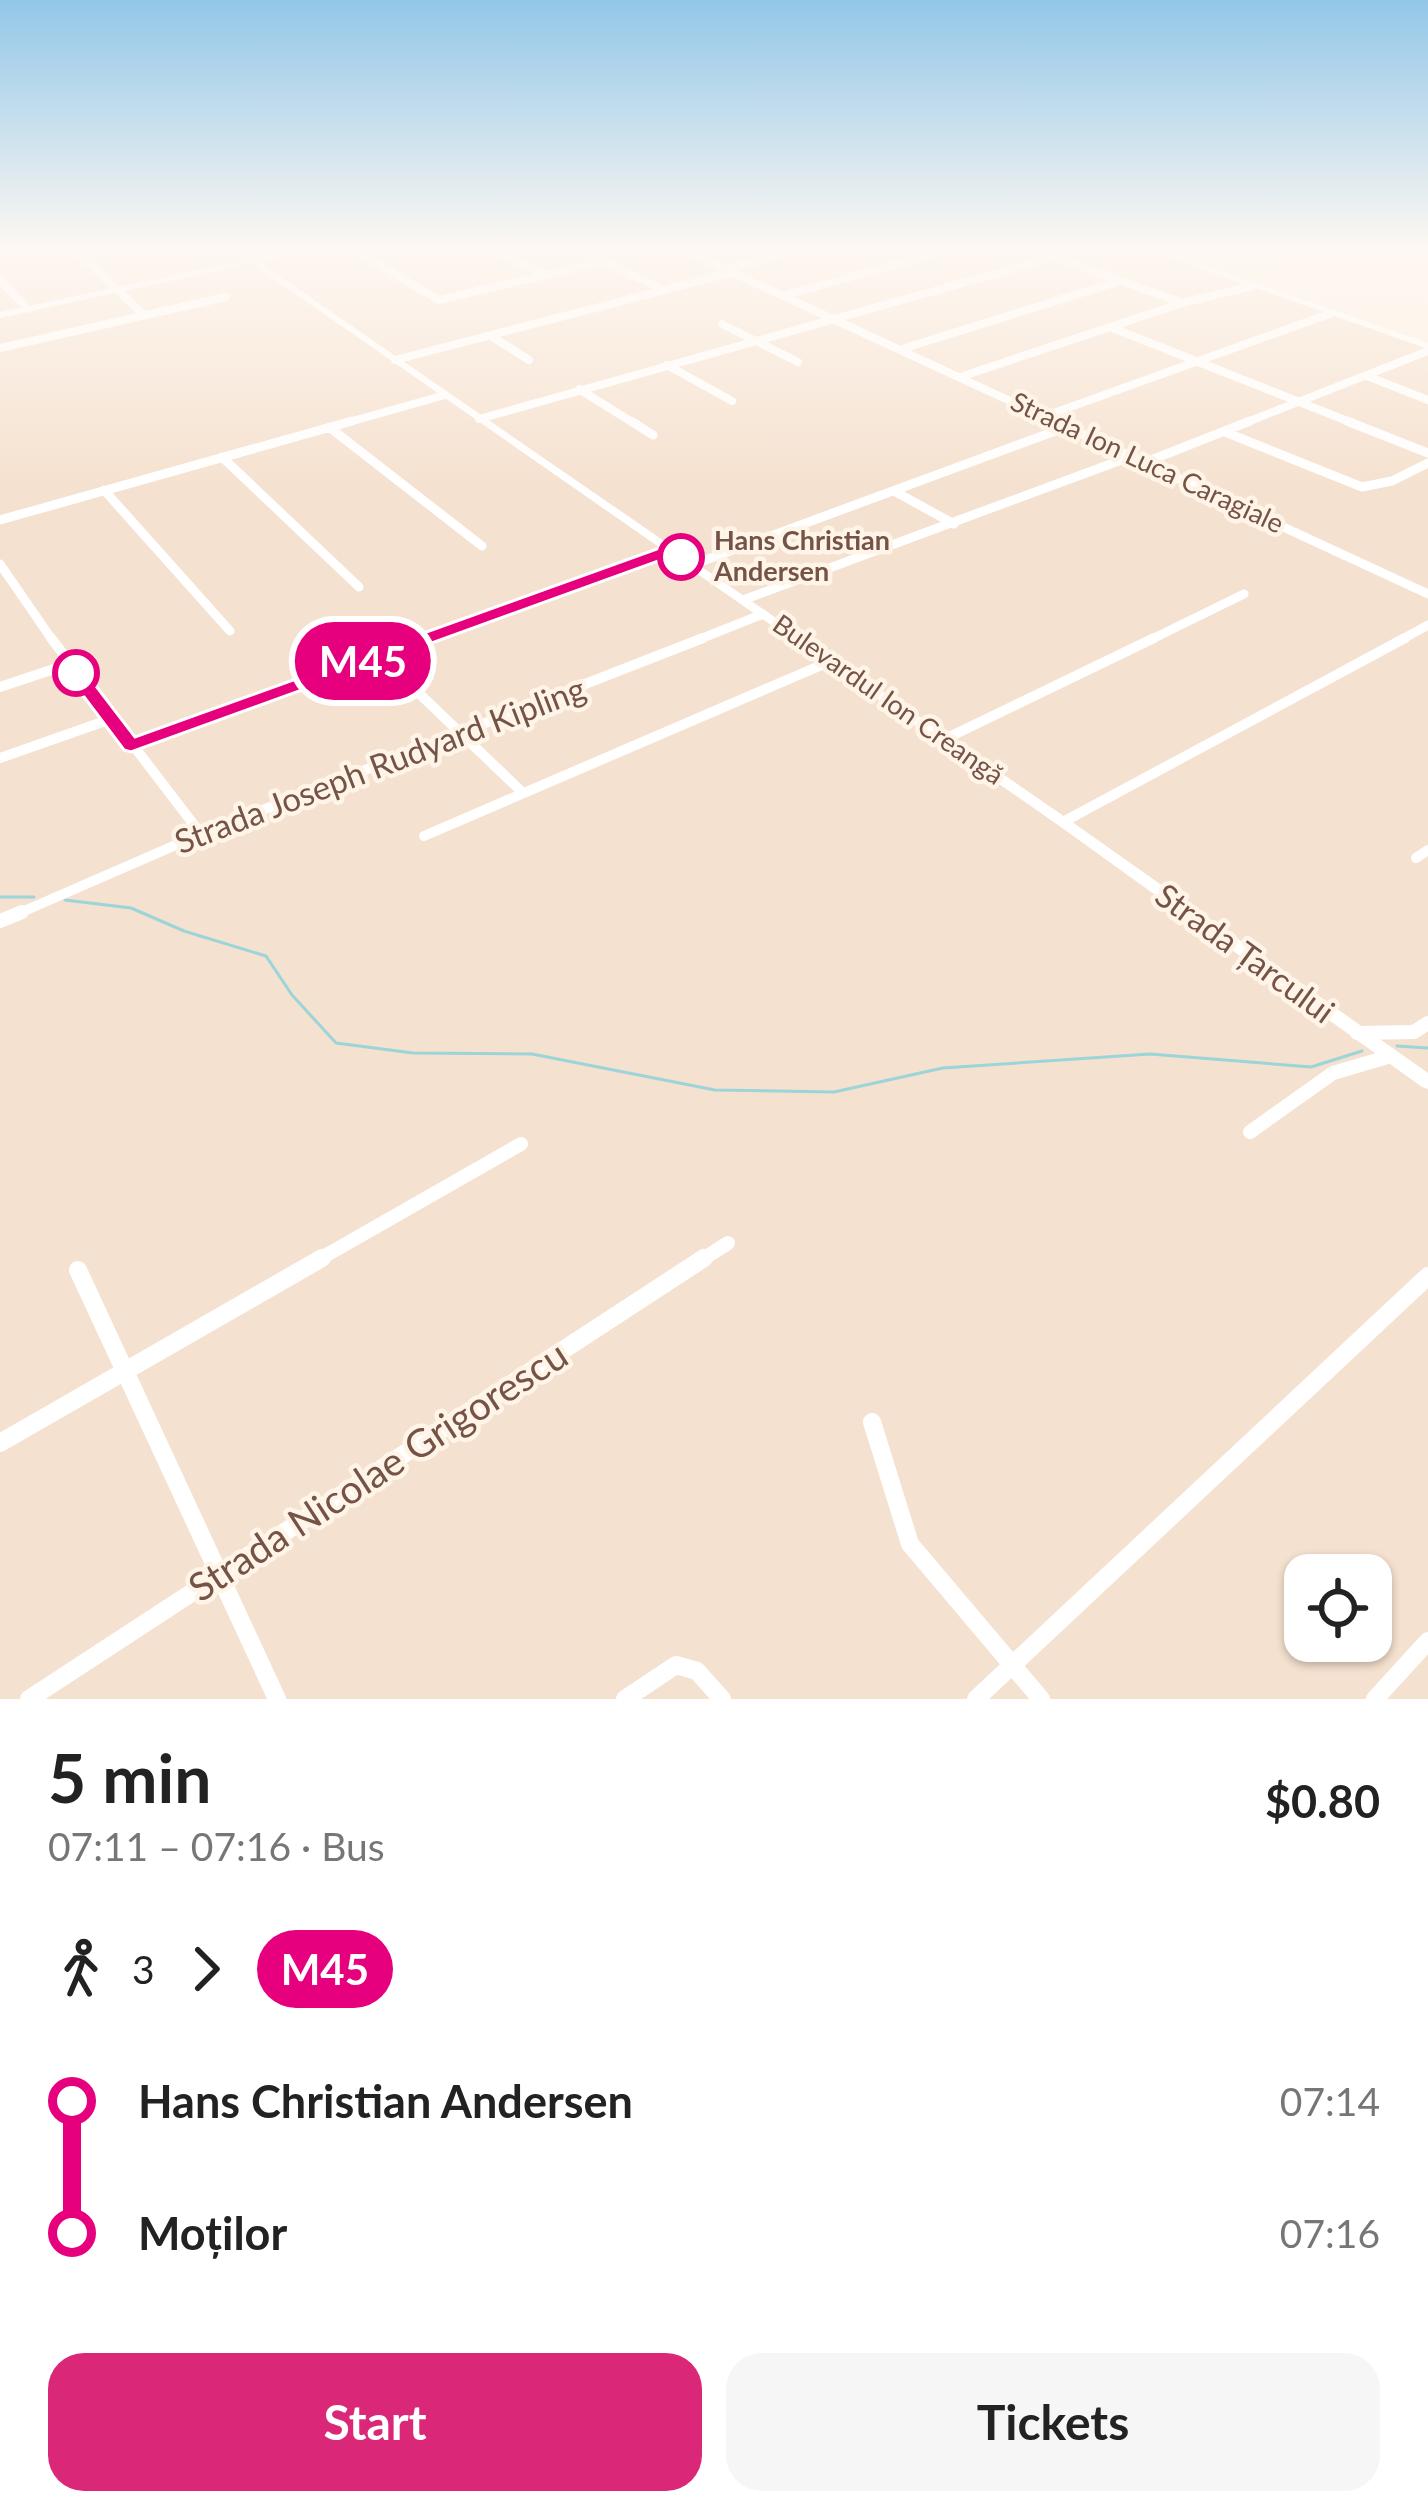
<!DOCTYPE html>
<html lang="en">
<head>
<meta charset="utf-8">
<style>
  :root { --surface:#fff; --page:#f6f6f6; --text:#222; --muted:#767676; --accent:#db2777 }
  body { margin:0; font-family:Lato,sans-serif; background:var(--page); color:var(--text); height:100vh; display:flex; flex-direction:column; font-size:45px; white-space:nowrap }
  * { box-sizing:border-box; margin:0 }
  p { font-size:39px; color:var(--muted) }
  .icon { flex:none; width:66px; height:66px; fill:none; stroke:currentColor; stroke-width:2; stroke-linecap:round; stroke-linejoin:round }
  .map { position:relative; height:1699px; overflow:hidden }
  .side { display:flex; flex-direction:column; background:var(--surface); flex:1 }
  .side>* { flex:none }
  .badge { padding:0 24px; border-radius:39px; font-size:42px; line-height:78px }
  .tools { position:absolute; left:1284px; top:1554px; display:grid; gap:24px }
  .tools a { display:grid; place-items:center; width:108px; height:108px; border-radius:24px; background:var(--surface); box-shadow:0 3px 9px #0004; font-size:60px }
  .map>.badge { position:absolute; translate:-50% -50%; box-shadow:0 0 0 6px #fff }
  .legs { display:flex; align-items:center; gap:18px; height:132px; padding:0 48px; font-size:39px }
  .legs p { margin-inline-start:auto }
  .summary { display:flex; align-items:center; justify-content:space-between; height:204px; padding:0 48px }
  h1 { font-size:66px; font-weight:700; line-height:90px }
  .cta { display:flex; gap:24px; margin-top:auto; padding:24px 48px }
  .cta a { flex:1; height:138px; border-radius:36px; background:var(--accent); color:#fff; font-size:48px; font-weight:700; line-height:138px; text-align:center }
  .cta a+a { background:var(--page); color:var(--text) }
  ul { padding:0 48px; list-style:none }
  li { display:flex; align-items:center; gap:42px; height:132px; font-size:45px }
  li i { display:grid; place-items:center; width:18px; height:100%; margin:0 15px; background:currentColor }
  li i::after { content:''; width:30px; height:30px; margin:-15px; border:9px solid; border-radius:50%; background:var(--surface) }
  li p { margin-inline-start:auto }
  li:first-child i { background:linear-gradient(#0000 50%,currentColor 0) }
  li:last-child i { background:linear-gradient(currentColor 50%,#0000 0) }
  .map>svg:first-child { display:block }
  .residential { fill:#f5e1cf; fill-rule:evenodd }
  .lines { fill:none; stroke-linecap:round; stroke-linejoin:round }
  .stream { stroke:#9bd4d9; stroke-width:3 }
  .minor-far4 { stroke:#fff; stroke-width:8 }
  .minor-far3 { stroke:#fff; stroke-width:9 }
  .minor-far2 { stroke:#fff; stroke-width:10 }
  .minor-far1 { stroke:#fff; stroke-width:14 }
  .minor { stroke:#fff; stroke-width:18 }
  .tertiary { fill:#fff; fill-rule:evenodd }
  .line-1 { fill:#e6007e; stroke:#fff; stroke-width:3 }
  .stop-1-dot { fill:#fff; stroke:#e6007e; stroke-width:6 }
  .labels { text-anchor:middle; stroke-width:9; stroke-linejoin:round; paint-order:stroke }
  .far-street-label { font-size:27px; fill:#755447; stroke:#fff4e8 }
  .far-stop-label { font-size:27px; font-weight:bold; fill:#755447; stroke:#fff4e8; text-anchor:start }
  .street-label { font-size:33px; fill:#755447; stroke:#fff4e8 }
  .near-street-label { font-size:39px; fill:#755447; stroke:#fff4e8 }
</style>
</head>
<body>
<div class="map">
<svg width="1428" height="1699" viewBox="0 0 1428 1699">
  <rect width="100%" height="100%" fill="#fdf0e1"/>
  <path class="residential" d="M0 251H1160L1428 344V1699H0ZM1305 1575H1371V1641H1305Z"/>
  <g class="lines">
    <path class="stream" d="M0 897H34
      M65 900 131 908 184 931 266 956 292 995 336 1043 413 1053 532 1054 715 1090 834 1092 943 1068 1150 1054 1311 1067 1362 1051
      M1397 1046 1428 1048"/>
    <path class="minor-far4" d="M76 251 144 315
      M356 251 439 300 604 261
      M494 251 546 275
      M582 251 658 287
      M686 251 1060 424
      M1040 251 1182 303 1252 286
      M726 269 794 251
      M0 280 28 309
      M789 294 945 251
      M722 324 798 362
      M1110 327 1355 424
      M491 336 529 360
      M0 348 226 297
      M905 348 1120 281
      M395 360 734 272
      M667 365 732 401
      M963 376 1182 303
      M1367 376 1428 400
      M579 389 635 424
      M1048 415 1332 313
      M479 419 1055 257
      M342 424 445 395
      M1242 424 1428 351"/>
    <path class="minor-far3" d="M631 421 653 435
      M1054 421 1428 594
      M1347 421 1428 453
      M329 427 482 546
      M1225 432 1362 487 1392 481 1428 463
      M222 457 359 587
      M1146 462 1250 421
      M104 490 230 631
      M894 491 954 524
      M0 520 352 421
      M0 564 53 641
      M692 565 1069 426
      M743 600 1132 456
      M422 641 671 550
      M695 641 763 614
      M1148 641 1244 594
      M1399 641 1428 625"/>
    <path class="minor-far2" d="M51 638 201 834
      M379 655 523 793
      M0 687 69 664
      M945 739 1154 638
      M131 746 430 638
      M0 758 111 719
      M1063 822 1405 638
      M424 836 831 661
      M1416 858 1428 850
      M15 915 201 834 703 638"/>
    <path class="minor-far1" d="M0 921 22 912
      M1357 1033 1414 1032 1428 1023
      M1250 1132 1333 1073 1391 1056
      M316 1261 521 1144
      M700 1261 728 1243"/>
    <path class="minor" d="M78 1270 277 1699
      M872 1422 910 1544 1041 1699
      M0 1443 322 1258
      M29 1699 704 1258
      M625 1699 676 1665 697 1671 722 1699
      M976 1699 1428 1276
      M1375 1699 1428 1641"/>
    <path class="tertiary" d="M234 251H244L254 258 285 251H302L259 262 1068 819 1428 1073V1089L1422 1087 1058 825 251 263 0 318V312L246 260Z
      M1151 251H1164L1428 343V349Z"/>
  </g>
  <linearGradient id="sky" x2="0" y2="1"><stop stop-color="#93c7e8"/><stop offset="0.51" stop-color="#fef8f2"/><stop offset="1" stop-color="#fef8f2" stop-opacity="0"/></linearGradient>
  <rect width="1428" height="489" fill="url(#sky)"/>
  <path class="line-1" d="M665 546H677L690 557 681 562 669 557 131 752 124 750 66 673 83 669 135 737Z"/>
  <g class="stop-1-dot">
    <circle cx="681" cy="557" r="21"/>
    <circle cx="76" cy="673" r="21"/>
  </g>
  <g class="labels">
    <g class="far-street-label">
      <text transform="translate(1147 463) rotate(25)" y="9">Strada Ion Luca Caragiale</text>
      <text transform="translate(888 700) rotate(35)" y="9">Bulevardul Ion Creangă</text>
    </g>
    <g class="far-stop-label">
      <text x="714" y="550">Hans Christian<tspan x="714" dy="31">Andersen</tspan></text>
    </g>
    <g class="street-label">
      <text transform="translate(380 765) rotate(-21)" y="12">Strada Joseph Rudyard Kipling</text>
      <text transform="translate(1245 953) rotate(36)" y="12">Strada Țarcului</text>
    </g>
    <g class="near-street-label">
      <text transform="translate(378 1471) rotate(-33)" y="14">Strada Nicolae Grigorescu</text>
    </g>
  </g>
</svg>
<div class="tools">
<a><svg class="icon" aria-label="locate" viewBox="0 0 24 24"><circle cx="12" cy="12" r="6"/><path d="M12 2v4M12 18v4M2 12h4M18 12h4"/></svg></a>
</div>
<b class="badge" style="left:363px;top:661px;background:#e6007e;color:#fff">M45</b>
</div>
<section class="side">
<div class="summary"><div><h1>5 min</h1><p>07:11 – 07:16 · Bus</p></div><b>$0.80</b></div>
<div class="legs"><svg class="icon" aria-label="walk" viewBox="0 0 24 24"><circle cx="13" cy="4" r="2"/><path d="M13 8l-2 6 4 7M11 14l-3 7M7 12l3-4h3l4 4"/></svg>3<svg class="icon" aria-label="forward" viewBox="0 0 24 24"><path d="M9 5l7 7-7 7"/></svg><b class="badge" style="background:#e6007e;color:#fff">M45</b></div>
<ul>
<li><i style="color:#e6007e"></i><b>Hans Christian Andersen</b><p>07:14</p></li>
<li><i style="color:#e6007e"></i><b>Moților</b><p>07:16</p></li>
</ul>
<div class="cta"><a>Start</a><a>Tickets</a></div>
</section>
</body>
</html>
